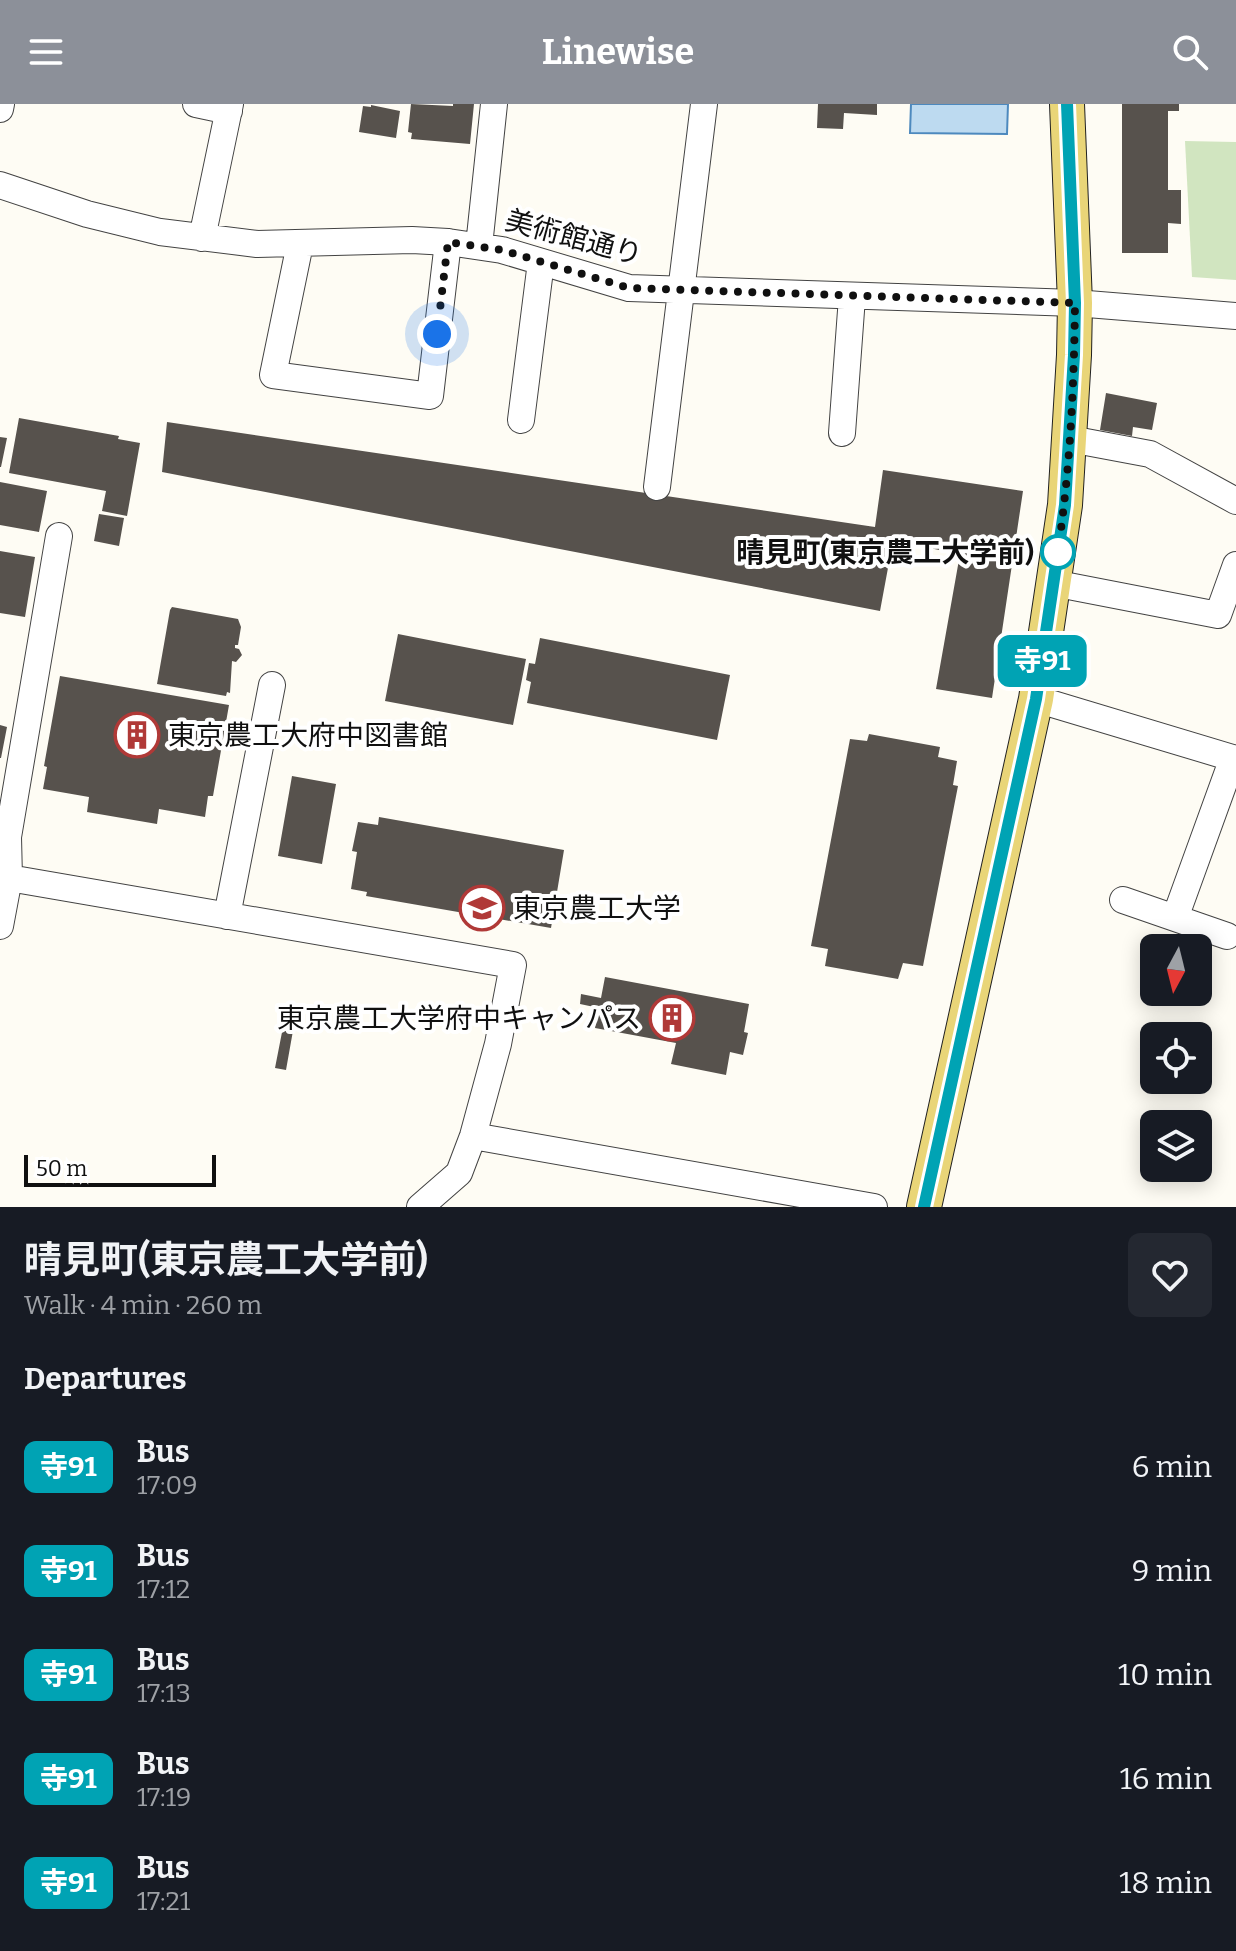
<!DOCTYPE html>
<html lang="en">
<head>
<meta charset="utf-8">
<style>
  :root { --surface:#171b24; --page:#242831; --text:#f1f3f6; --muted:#9ea1a6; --accent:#8c9099 }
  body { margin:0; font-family:Bitter,"Noto Sans JP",serif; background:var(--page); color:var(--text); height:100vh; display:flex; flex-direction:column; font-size:30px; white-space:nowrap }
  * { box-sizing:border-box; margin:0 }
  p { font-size:26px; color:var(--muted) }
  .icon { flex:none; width:44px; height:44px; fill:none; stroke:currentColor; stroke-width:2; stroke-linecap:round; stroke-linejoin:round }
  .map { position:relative; height:1103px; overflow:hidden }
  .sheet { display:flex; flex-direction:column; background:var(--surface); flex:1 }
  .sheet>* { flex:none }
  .badge { padding:0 16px; border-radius:12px; font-size:28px; line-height:52px }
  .needle { width:52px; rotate:187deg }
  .controls { position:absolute; left:1140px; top:830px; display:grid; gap:16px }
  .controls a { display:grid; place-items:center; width:72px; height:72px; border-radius:12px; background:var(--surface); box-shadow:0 4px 20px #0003; font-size:40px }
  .scale { position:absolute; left:24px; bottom:20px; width:192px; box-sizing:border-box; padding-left:8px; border:4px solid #101010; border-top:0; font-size:22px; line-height:28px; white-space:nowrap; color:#101010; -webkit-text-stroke:6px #fff; paint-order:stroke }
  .you { position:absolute; width:40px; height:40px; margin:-20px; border:6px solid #fff; border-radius:50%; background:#1a73e8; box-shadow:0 0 0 12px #1a73e833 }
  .map>.badge { position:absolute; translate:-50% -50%; box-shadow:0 0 0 4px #fff }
  h2 { padding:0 24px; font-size:30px; line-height:72px }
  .round { display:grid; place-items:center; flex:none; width:84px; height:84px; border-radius:12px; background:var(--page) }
  .summary { display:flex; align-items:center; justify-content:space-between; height:136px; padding:0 24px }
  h1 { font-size:38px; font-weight:700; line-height:60px }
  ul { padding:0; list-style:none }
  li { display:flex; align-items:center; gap:24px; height:104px; padding:0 24px }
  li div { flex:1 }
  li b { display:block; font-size:30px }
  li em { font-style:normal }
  li .badge { min-width:88px; font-weight:700; text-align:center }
  header { display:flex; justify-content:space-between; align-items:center; height:104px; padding:0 24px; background:var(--accent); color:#fff; font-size:36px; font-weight:700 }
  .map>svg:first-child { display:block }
  .green { fill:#d1e5c0 }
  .water { fill:#bddaf0; stroke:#4d89be; stroke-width:2 }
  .building { fill:#57524d }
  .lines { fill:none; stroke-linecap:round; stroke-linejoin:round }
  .minor-casing { stroke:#434343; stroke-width:28 }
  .major-casing { stroke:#212121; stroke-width:36 }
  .minor { stroke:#fff; stroke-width:26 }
  .major { stroke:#e9d578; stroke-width:34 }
  .line-casing { stroke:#fff; stroke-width:18 }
  .line { stroke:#00a3b4; stroke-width:12 }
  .walk { stroke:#101010; stroke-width:8; stroke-dasharray:0 14.4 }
  .stop-dot { fill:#fff; stroke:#00a3b4; stroke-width:4 }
  .labels { text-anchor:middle; stroke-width:8; stroke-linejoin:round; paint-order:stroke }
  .street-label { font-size:28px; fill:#101010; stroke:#fff }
  .stop-label { font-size:28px; font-weight:bold; fill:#101010; stroke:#fff; text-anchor:end }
  .poi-label { font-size:28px; fill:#101010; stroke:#fff; text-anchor:start }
</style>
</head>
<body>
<header><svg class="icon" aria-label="menu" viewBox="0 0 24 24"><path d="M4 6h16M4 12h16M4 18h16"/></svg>Linewise<svg class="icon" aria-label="search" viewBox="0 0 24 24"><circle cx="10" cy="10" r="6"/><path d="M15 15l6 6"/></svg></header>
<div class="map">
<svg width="1236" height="1103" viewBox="0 0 1236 1103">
  <rect width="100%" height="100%" fill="#fefcf4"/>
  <path class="green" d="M1185 37 1236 38V176L1192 173Z"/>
  <path class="water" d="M911 0H1008L1007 30 910 29Z"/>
  <path class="building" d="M411 0 453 2V0H474L470 40 411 35 412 29 408 28Z
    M818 0H877V11L844 9 843 25 817 24Z
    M1122 0H1179V7H1168V86H1181V120L1168 119V149H1122Z
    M371 1 400 7 396 34 359 28 363 2 371 3Z
    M1106 289 1157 299 1152 326 1133 323 1132 332 1100 326Z
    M19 314 119 332 118 335 140 339 127 412 102 407 106 387 9 369Z
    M167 318 875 423 883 366 1023 387 992 594 936 585 960 450 893 437 880 507 162 368Z
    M0 333 7 334 1 363H0Z
    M0 378 47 387 39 428 0 421Z
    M99 410 124 414 119 442 94 437Z
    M0 447 35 453 25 513 0 509Z
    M172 503 238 515 241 523 238 541H235V544L239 545 242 551 236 558 232 557 230 589 227 588 226 592 157 580 170 506Z
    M398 530 526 555 513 621 385 597Z
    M540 534 730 571 717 636 527 599 531 578 526 576 529 559 535 560Z
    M60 572 229 601 213 692H208L205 713 159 705 157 720 87 708 89 693 43 685 47 663 44 662Z
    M0 621 7 623 1 654H0Z
    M869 630 940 643 938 653 957 657 953 681 958 682 923 862 903 859 898 875 825 862 828 845 811 842 850 635 867 637Z
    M292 672 336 680 322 760 278 752Z
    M379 713 564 746 551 824 366 792 367 788 351 785 357 748 352 747 358 718 378 721Z
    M605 873 749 900 744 928 748 929 743 951 730 948 726 971 671 960 676 939 595 924 599 904 580 900 581 890 601 894Z
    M284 918 294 921 286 966 275 964Z"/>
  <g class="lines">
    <g class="minor-casing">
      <path id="minor" d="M196 0 229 7
        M0 5 1 0
        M0 81 87 110 160 128 257 140 412 136 448 138 502 146 629 184 1075 199 1236 212
        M202 134 230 0
        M300 140 273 271 430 292 448 138
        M479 142 494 0
        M521 316 541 158
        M842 329 852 193
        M1070 335 1150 350 1236 397
        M657 383 704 0
        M1053 479 1218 511 1236 461
        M1036 595 1236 655
        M0 731 8 733 9 774 0 822
        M8 733 59 432
        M9 774 513 861 498 940 473 1032 459 1069 420 1103
        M1123 796 1227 832
        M227 812 272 581
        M1175 814 1233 654
        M473 1032 874 1103"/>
    </g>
    <g class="major-casing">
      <path id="major" d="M924 1103 1036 595 1065 401 1074 251 1075 199 1067 0"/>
    </g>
    <use href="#minor" class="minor"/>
    <use href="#major" class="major"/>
  </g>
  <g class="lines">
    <g class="line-casing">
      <path id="line" d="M924 1103 1036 595 1065 401 1074 251 1075 199 1067 0"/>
    </g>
    <use href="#line" class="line"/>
    <path class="walk" d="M437 230 448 138 502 146 629 184 1075 199C1074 284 1070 369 1057 453L1058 448"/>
  </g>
  <defs>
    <g id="building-ring" transform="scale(2.3)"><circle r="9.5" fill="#fff" stroke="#b03937" stroke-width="1.5"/><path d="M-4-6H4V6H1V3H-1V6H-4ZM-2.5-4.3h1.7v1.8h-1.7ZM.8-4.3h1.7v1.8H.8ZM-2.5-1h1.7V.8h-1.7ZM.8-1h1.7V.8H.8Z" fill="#b03937"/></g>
    <g id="university-ring" transform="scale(2.3)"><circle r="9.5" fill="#fff" stroke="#b03937" stroke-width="1.5"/><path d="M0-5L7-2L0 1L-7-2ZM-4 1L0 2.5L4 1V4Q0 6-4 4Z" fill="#b03937"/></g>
  </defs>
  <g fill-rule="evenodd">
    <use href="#building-ring" x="137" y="631"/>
    <use href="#university-ring" x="482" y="804"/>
    <use href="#building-ring" x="672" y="914"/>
  </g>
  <circle class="stop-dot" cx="1058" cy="448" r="16"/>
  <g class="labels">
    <g class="street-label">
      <text transform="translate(574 133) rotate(15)" y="10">美術館通り</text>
    </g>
    <g class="stop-label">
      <text x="1034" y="458">晴見町(東京農工大学前)</text>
    </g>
    <g class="poi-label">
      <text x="168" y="641">東京農工大府中図書館</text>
      <text x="513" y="814">東京農工大学</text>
      <text x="641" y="924" text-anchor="end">東京農工大学府中キャンパス</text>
    </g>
  </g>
</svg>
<div class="controls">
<a><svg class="needle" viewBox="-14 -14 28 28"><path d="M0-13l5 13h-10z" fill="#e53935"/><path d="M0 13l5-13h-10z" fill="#9ea1a6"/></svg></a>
<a><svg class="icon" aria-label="locate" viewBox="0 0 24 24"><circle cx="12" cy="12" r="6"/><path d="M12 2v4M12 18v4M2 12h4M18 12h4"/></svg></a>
<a><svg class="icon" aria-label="layers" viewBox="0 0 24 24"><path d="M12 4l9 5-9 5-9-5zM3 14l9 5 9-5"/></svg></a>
</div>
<div class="scale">50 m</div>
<div class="you" style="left:437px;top:230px"></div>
<b class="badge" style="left:1042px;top:557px;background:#00a3b4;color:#fff">寺91</b>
</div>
<section class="sheet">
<div class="summary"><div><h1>晴見町(東京農工大学前)</h1><p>Walk · 4 min · 260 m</p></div><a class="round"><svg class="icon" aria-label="heart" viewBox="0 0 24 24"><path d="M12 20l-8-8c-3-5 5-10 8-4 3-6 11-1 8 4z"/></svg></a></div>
<h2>Departures</h2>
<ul>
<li><span class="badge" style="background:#00a3b4;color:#fff">寺91</span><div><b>Bus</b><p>17:09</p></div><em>6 min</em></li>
<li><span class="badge" style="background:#00a3b4;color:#fff">寺91</span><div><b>Bus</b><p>17:12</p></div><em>9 min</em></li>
<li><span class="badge" style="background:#00a3b4;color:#fff">寺91</span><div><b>Bus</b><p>17:13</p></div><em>10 min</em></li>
<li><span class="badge" style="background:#00a3b4;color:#fff">寺91</span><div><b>Bus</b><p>17:19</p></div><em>16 min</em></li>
<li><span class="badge" style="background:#00a3b4;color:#fff">寺91</span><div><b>Bus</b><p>17:21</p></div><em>18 min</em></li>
</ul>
</section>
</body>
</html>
